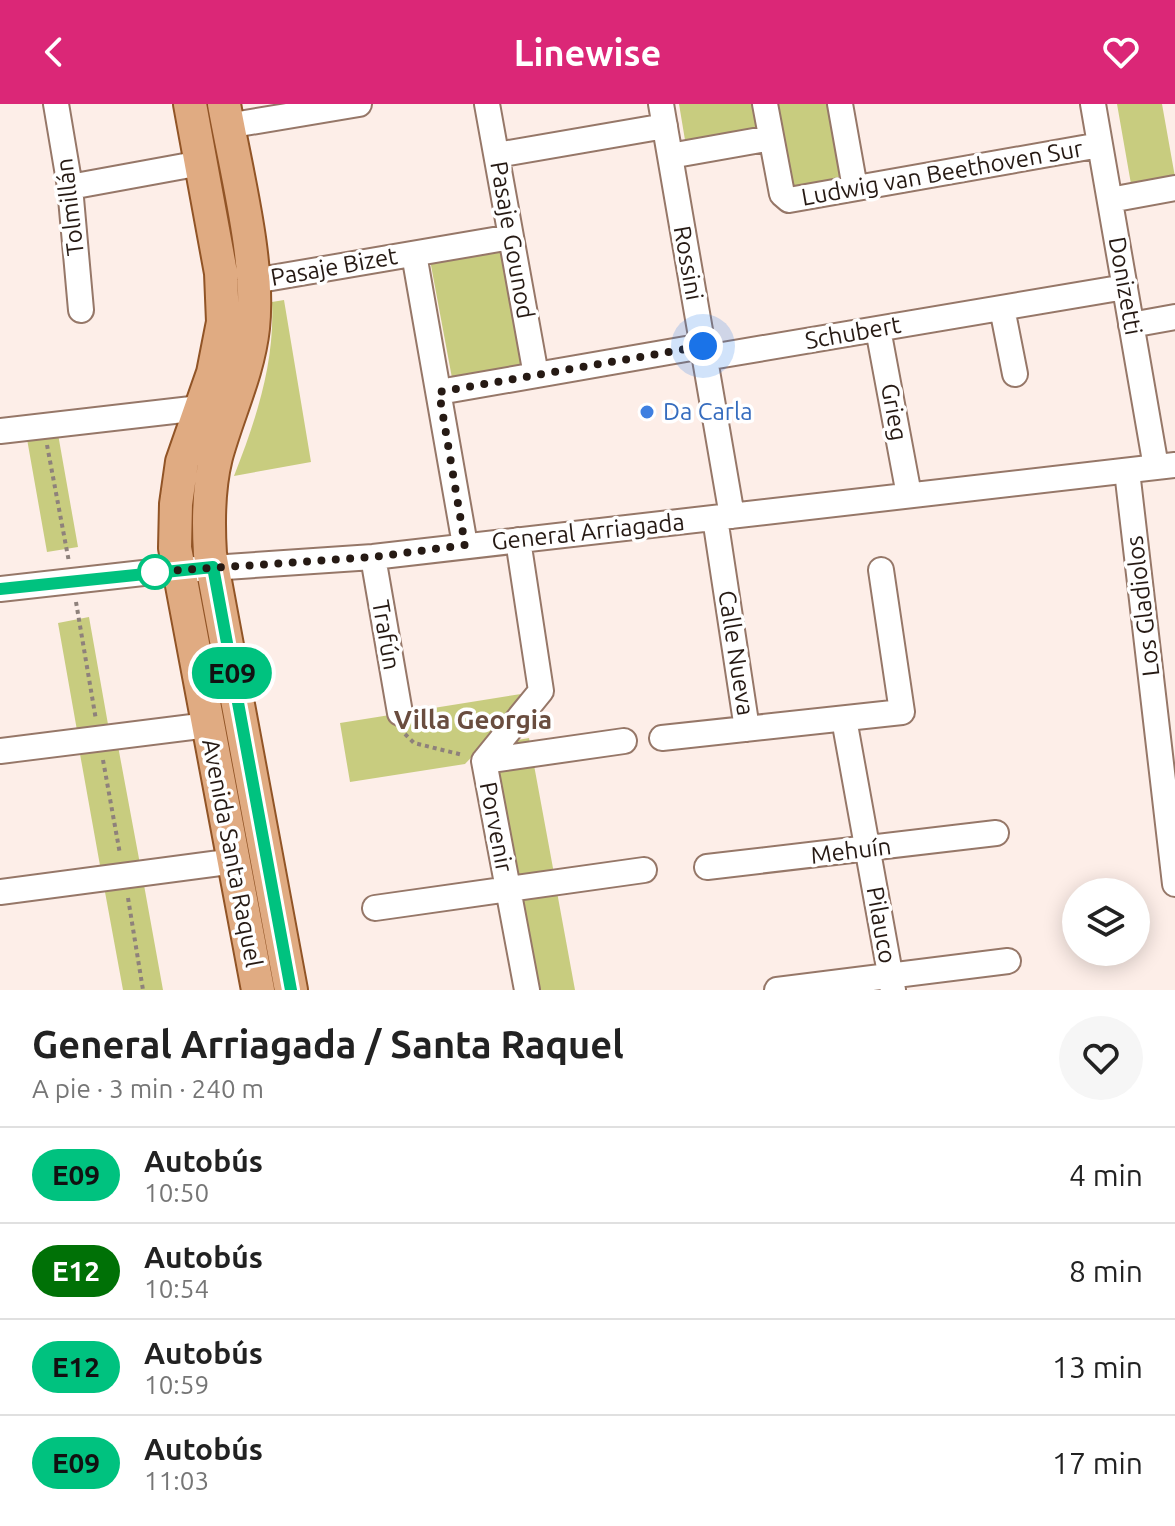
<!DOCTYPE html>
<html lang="es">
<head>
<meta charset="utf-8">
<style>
  :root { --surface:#fff; --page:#f6f6f6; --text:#222; --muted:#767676; --line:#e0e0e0; --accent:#db2777 }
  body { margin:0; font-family:Ubuntu,sans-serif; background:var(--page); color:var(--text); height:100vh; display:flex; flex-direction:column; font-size:30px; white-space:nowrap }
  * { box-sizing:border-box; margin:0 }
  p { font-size:26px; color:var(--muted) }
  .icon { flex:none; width:44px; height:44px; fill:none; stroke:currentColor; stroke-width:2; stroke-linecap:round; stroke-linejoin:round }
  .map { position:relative; height:886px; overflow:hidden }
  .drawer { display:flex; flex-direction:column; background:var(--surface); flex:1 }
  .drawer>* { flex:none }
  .badge { padding:0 16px; border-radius:26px; font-size:28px; line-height:52px }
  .tools { position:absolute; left:1062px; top:774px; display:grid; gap:16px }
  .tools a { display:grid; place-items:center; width:88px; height:88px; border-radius:50%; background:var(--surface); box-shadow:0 4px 20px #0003; font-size:40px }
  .you { position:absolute; width:40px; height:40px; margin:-20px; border:6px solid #fff; border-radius:50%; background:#1a73e8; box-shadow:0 0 0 12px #1a73e833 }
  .map>.badge { position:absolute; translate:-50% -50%; box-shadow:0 0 0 4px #fff }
  .round { display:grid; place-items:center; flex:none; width:84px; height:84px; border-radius:42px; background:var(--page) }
  .head { display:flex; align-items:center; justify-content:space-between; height:136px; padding:0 32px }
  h1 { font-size:38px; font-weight:600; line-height:60px }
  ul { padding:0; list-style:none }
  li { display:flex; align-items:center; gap:24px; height:96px; padding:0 32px; border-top:2px solid var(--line) }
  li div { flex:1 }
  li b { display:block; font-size:30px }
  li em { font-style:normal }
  li .badge { min-width:88px; font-weight:700; text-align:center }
  header { display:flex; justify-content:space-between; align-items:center; height:104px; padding:0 32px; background:var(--accent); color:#fff; font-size:36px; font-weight:600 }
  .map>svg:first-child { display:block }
  .green { fill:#c8cc7f }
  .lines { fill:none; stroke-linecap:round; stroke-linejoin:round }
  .minor-casing { stroke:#967768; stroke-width:28 }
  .major-casing { stroke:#915426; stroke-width:36 }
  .path { stroke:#8e817b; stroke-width:4; stroke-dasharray:4 4; stroke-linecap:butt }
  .minor { stroke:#fff; stroke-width:24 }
  .major { stroke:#e0ab82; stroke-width:32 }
  .line-casing { stroke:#fff; stroke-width:18 }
  .line { stroke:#00c27f; stroke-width:12 }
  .walk { stroke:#261a14; stroke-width:8; stroke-dasharray:0 14.4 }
  .shop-dot { fill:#3f7fe0; stroke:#fff; stroke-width:3 }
  .stop-dot { fill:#fff; stroke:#00c27f; stroke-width:4 }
  .labels { text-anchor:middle; stroke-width:7; stroke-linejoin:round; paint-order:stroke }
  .street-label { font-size:24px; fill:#261a14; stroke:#fff }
  .shop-label { font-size:24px; fill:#366cbe; stroke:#fff; text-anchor:start }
  .neighbourhood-label { font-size:26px; font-weight:bold; fill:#6a4d3f; stroke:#fff }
</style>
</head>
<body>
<header><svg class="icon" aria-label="back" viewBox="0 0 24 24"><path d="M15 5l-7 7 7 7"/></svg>Linewise<svg class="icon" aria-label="heart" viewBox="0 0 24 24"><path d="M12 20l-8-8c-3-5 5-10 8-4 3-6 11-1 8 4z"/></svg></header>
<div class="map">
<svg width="1175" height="886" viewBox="0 0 1175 886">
  <rect width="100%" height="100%" fill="#fdeee8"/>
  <path class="green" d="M679 0H757L762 29 686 42Z
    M771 0H835L848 78 787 88Z
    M1117 0H1162L1175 73 1131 80Z
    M503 142 525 261 452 274 430 156Z
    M284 196 311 358 234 372C256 316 275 259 272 198Z
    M58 330 78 443 47 448 27 335Z
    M89 513 109 626 78 632 58 519Z
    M521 590 523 599 465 660 350 678 340 619Z
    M529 634 555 775 515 782 493 661 507 638Z
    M118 642 140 760 101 767 80 650Z
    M144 781 163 886H123L105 788Z
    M557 788 575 886H534L517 795Z"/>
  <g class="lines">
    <g class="minor-casing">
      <path id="minor" d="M56 0 70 83 81 206
        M487 0 536 271
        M661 0 732 412
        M765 0 782 90 789 96 1100 41
        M840 0 855 84
        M1093 0 1156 363
        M227 22 359 0
        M497 51 665 22
        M670 52 771 34
        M70 83 201 59
        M1110 96 1175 84
        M414 150 465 441
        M254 177 511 133
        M1002 204 1015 270
        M1131 221 1175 213
        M878 225 909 391
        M705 254 1125 183
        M439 288 703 242
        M0 327 200 304
        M1127 367 1175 780
        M715 414 747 625
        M518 436 541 587 484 657 527 886
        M373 453 400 609
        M0 485 152 468 373 453 1175 361
        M844 615 893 886
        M662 634 902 608 881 466
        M0 647 208 621
        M484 657 624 637
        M707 763 996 729
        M0 788 235 757
        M375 804 644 766
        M777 886 1008 857"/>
    </g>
    <g class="major-casing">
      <path id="major" d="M190 0 221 169 223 218 213 269 182 358 176 400 175 444 258 886
        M224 0C236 68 260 157 253 224 248 269 228 309 216 353 208 385 208 418 210 450L291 886"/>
    </g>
    <path class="path" d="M47 341 69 458
      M76 498 96 616
      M405 630 414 639 463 651
      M103 656 120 750
      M128 794 143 886"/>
    <use href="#minor" class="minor"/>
    <use href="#major" class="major"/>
  </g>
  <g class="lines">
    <g class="line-casing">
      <path id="line" d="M0 485 213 463 291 886"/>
    </g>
    <use href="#line" class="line"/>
    <path class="walk" d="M155 468H152L373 453 465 441 439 288 703 242"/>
  </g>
  <circle class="shop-dot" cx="647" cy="308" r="8"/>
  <circle class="stop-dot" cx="155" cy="468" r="16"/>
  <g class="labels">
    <g class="street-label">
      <text transform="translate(942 69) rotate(-10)" y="8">Ludwig van Beethoven Sur</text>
      <text transform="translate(70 103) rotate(-97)" y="8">Tolmillán</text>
      <text transform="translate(512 136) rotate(80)" y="8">Pasaje Gounod</text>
      <text transform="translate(688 159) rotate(80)" y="8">Rossini</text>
      <text transform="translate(334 163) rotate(-10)" y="8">Pasaje Bizet</text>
      <text transform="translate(1125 182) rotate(80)" y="8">Donizetti</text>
      <text transform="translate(853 229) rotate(-10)" y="8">Schubert</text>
      <text transform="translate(894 308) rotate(80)" y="8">Grieg</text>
      <text transform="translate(588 428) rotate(-6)" y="8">General Arriagada</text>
      <text transform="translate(1143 502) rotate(-97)" y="8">Los Gladiolos</text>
      <text transform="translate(386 531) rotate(80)" y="8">Trafún</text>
      <text transform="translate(736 549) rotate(81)" y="8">Calle Nueva</text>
      <text transform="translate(496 723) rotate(79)" y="8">Porvenir</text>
      <text transform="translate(851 747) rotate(-7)" y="8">Mehuín</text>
      <text transform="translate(232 749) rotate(79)" y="8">Avenida Santa Raquel</text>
      <text transform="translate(881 821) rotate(80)" y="8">Pilauco</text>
    </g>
    <g class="shop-label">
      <text x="663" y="316">Da Carla</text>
    </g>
    <g class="neighbourhood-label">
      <text x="473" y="625">Villa Georgia</text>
    </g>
  </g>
</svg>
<div class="tools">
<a><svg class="icon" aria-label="layers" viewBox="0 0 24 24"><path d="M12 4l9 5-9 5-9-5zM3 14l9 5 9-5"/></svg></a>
</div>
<div class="you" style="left:703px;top:242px"></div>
<b class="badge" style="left:232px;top:569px;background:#00c27f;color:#111">E09</b>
</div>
<section class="drawer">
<div class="head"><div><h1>General Arriagada / Santa Raquel</h1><p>A pie · 3 min · 240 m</p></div><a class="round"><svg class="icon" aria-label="heart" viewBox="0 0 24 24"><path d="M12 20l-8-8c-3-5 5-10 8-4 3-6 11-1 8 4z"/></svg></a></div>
<ul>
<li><span class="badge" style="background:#00c27f;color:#111">E09</span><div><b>Autobús</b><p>10:50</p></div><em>4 min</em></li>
<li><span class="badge" style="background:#007106;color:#fff">E12</span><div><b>Autobús</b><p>10:54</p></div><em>8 min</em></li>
<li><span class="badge" style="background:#00c27f;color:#111">E12</span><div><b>Autobús</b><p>10:59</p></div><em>13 min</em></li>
<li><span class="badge" style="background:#00c27f;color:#111">E09</span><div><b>Autobús</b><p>11:03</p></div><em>17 min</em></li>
</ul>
</section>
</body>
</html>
